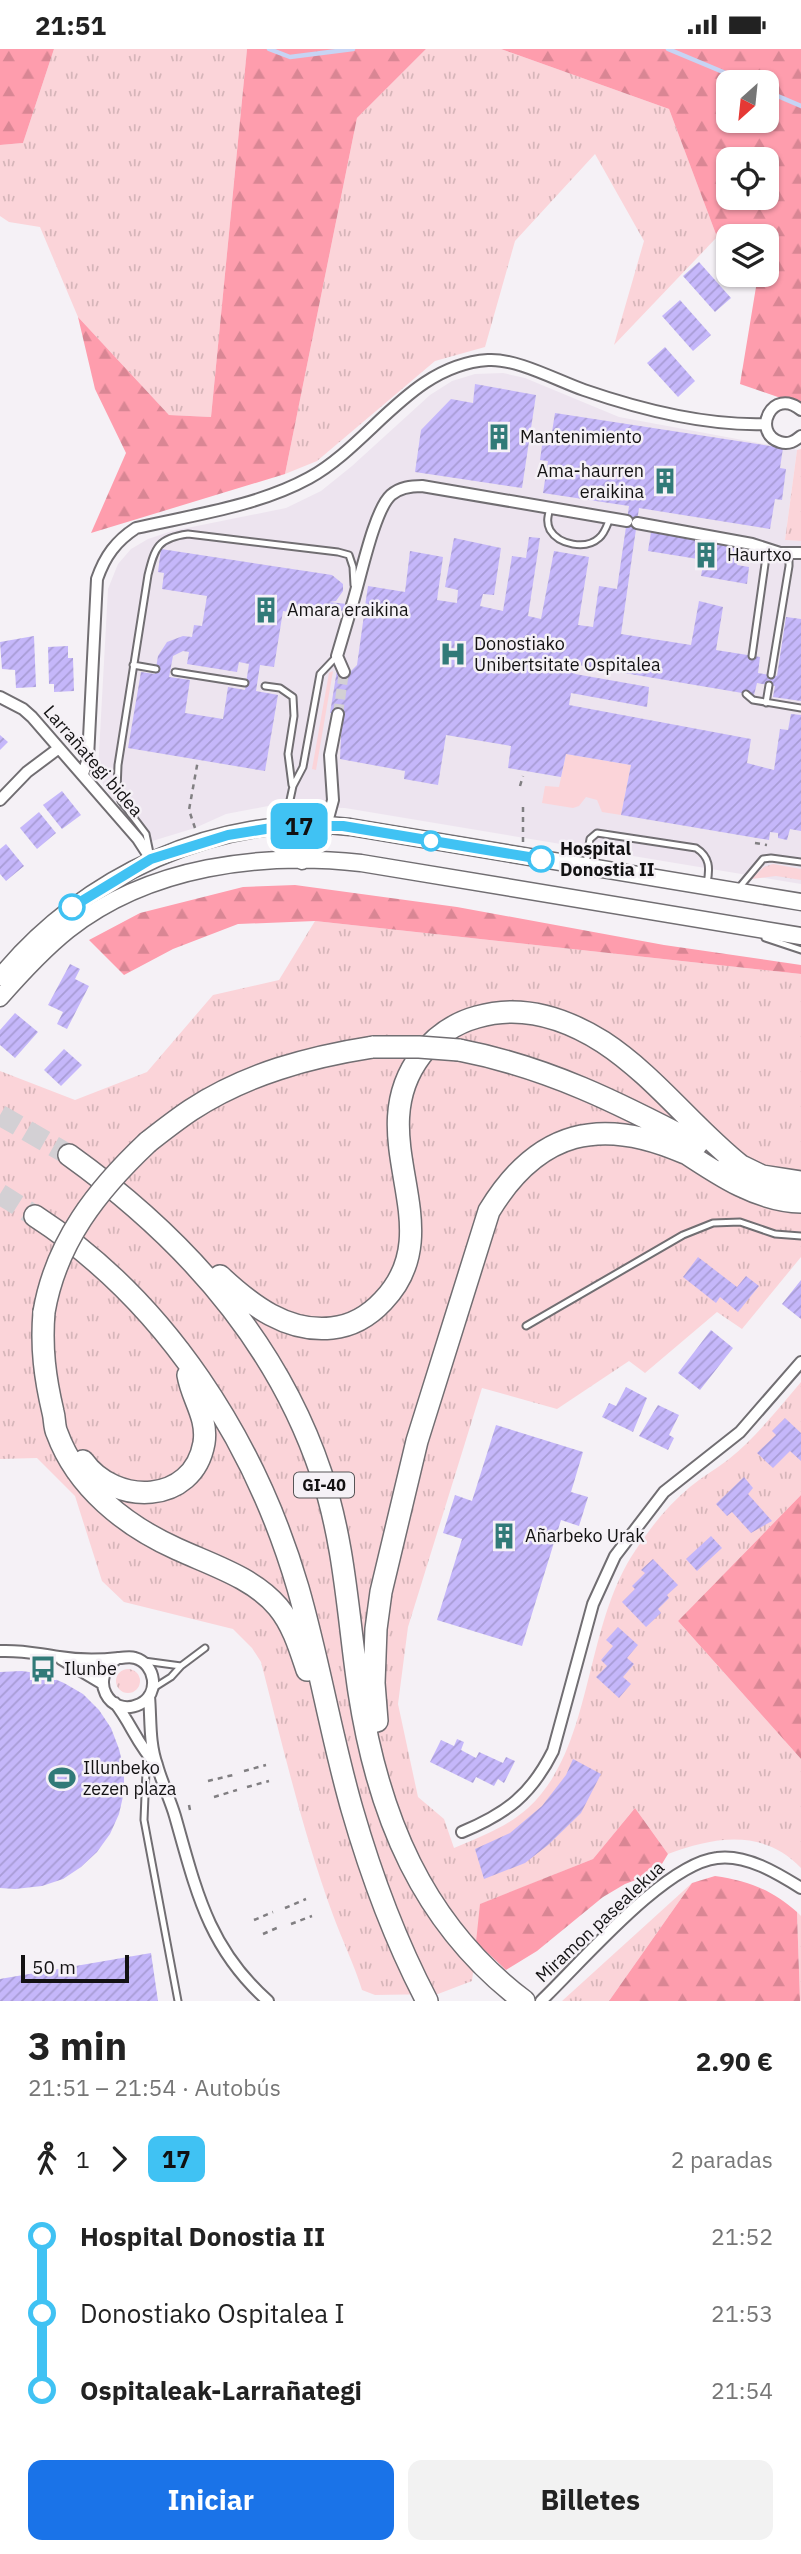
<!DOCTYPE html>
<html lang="es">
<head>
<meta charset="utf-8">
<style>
  :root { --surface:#fff; --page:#f2f2f2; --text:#222; --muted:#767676; --accent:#1a73e8 }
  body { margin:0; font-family:"IBM Plex Sans",sans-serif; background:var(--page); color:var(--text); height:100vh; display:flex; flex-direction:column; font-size:26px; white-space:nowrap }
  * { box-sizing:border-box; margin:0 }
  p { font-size:23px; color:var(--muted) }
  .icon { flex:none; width:38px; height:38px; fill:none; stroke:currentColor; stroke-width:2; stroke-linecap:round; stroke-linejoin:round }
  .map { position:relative; height:1952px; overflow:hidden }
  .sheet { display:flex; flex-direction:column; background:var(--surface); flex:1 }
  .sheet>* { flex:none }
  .badge { padding:0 14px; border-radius:10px; font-size:24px; line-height:46px }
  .needle { width:46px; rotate:207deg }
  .controls { position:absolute; left:716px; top:21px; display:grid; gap:14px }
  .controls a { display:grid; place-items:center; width:63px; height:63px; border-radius:14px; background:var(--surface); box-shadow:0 2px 5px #0004; font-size:35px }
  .scale { position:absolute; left:21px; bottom:18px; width:108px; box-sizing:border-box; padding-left:7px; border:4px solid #131213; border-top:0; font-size:19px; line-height:24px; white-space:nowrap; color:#131213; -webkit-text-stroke:5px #f5f1f6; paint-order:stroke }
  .map>.badge { position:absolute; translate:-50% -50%; box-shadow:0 0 0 4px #fff }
  .legs { display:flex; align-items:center; gap:10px; height:77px; padding:0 28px; font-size:23px }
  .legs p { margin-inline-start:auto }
  .head { display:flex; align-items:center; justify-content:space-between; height:119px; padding:0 28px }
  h1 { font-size:38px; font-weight:700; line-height:52px }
  .cta { display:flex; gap:14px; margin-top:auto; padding:14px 28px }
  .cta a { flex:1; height:80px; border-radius:14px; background:var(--accent); color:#fff; font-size:28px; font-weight:700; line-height:80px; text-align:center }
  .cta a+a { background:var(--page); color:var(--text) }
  ul { padding:0 28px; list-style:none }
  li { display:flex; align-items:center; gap:24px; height:77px; font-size:26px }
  li i { display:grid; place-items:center; width:10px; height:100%; margin:0 9px; background:currentColor }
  li i::after { content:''; width:18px; height:18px; margin:-9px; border:5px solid; border-radius:50%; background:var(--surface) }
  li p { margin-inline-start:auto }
  li:first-child i { background:linear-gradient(#0000 50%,currentColor 0) }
  li:last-child i { background:linear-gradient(currentColor 50%,#0000 0) }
  .status { display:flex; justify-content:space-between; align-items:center; height:49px; padding:0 35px; background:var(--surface); direction:ltr }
  .status svg { height:19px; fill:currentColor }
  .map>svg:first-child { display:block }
  .built { fill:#ede4ef }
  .grass { fill:url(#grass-tufts) }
  .forest { fill:url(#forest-firs); fill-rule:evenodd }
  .garden { fill:#fbd4d9 }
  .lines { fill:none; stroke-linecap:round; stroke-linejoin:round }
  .stream { stroke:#c7d4f4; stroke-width:4.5 }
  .building { fill:url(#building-hatch); fill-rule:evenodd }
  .minor-tunnel { stroke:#d3d0d4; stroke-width:10; stroke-dasharray:10 5; stroke-linecap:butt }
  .motorway-tunnel { stroke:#d3d0d4; stroke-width:21; stroke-dasharray:21 10; stroke-linecap:butt }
  .service-casing { stroke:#716e72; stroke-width:9 }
  .minor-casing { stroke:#716e72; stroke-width:14 }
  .secondary-casing { stroke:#716e72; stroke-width:19 }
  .motorway-casing { stroke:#716e72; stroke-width:24 }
  .path { stroke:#817f82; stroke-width:2.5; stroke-dasharray:5 5; stroke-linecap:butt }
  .service { stroke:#fff; stroke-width:5 }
  .minor { stroke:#fff; stroke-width:10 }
  .secondary { stroke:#fff; stroke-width:16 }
  .motorway { stroke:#fff; stroke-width:21 }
  .motorway-bridge-casing { stroke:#716e72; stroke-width:24; stroke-linecap:butt }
  .motorway-bridge { stroke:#fff; stroke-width:21 }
  .line-1-casing { stroke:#fff; stroke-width:16 }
  .line-1 { stroke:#40c2f3; stroke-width:10 }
  .stop-1-dot { fill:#fff; stroke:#40c2f3; stroke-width:3.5 }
  .labels { text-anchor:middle; stroke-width:5; stroke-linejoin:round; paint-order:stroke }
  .shield { fill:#f5f1f6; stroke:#575557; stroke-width:2 }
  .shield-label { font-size:16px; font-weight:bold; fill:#131213 }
  .poi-label { font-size:18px; fill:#131213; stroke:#f5f1f6; text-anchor:start }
  .street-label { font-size:18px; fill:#131213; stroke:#f5f1f6 }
  .stop-label { font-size:18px; font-weight:bold; fill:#131213; stroke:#f5f1f6; text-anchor:start }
</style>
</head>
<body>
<div class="status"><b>21:51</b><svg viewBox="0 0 49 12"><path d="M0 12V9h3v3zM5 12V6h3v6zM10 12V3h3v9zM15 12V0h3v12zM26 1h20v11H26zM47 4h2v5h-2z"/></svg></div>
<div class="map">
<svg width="801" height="1952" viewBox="0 0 801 1952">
  <defs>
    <pattern id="grass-tufts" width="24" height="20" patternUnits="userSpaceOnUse" patternTransform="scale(1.75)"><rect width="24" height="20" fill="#fbd4d9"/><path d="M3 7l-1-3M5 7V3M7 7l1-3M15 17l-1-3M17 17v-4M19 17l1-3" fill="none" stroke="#d6b5b9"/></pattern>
    <pattern id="forest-firs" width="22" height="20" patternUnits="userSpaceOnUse" patternTransform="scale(1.75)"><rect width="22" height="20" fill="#fe9dad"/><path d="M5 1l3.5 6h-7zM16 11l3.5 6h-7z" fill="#d98694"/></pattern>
    <pattern id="building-hatch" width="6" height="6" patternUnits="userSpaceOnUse" patternTransform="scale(1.75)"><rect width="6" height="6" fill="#c5b7fa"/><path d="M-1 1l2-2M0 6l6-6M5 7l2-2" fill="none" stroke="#a89cd5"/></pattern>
  </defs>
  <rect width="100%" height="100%" fill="#f5f1f6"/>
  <path class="built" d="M503 324 525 329 619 368 797 401 785 491 801 492V835L345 759 268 757 226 765 195 779 149 793 105 740 98 722 108 540 118 515 131 500 148 490 172 482 286 459 321 442 352 417 430 346 452 332 475 325Z"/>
  <path class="grass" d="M54 0H247L211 368 169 366 78 268 40 178 9 173 0 167V96L23 94Z
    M426 0H501L669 60 717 188 614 296 644 192 595 105 515 192 485 298 435 312 317 412 285 425 357 69Z
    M801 400V492L785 491 797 401Z
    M773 815 801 820V831L776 827 751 830 764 818Z
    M315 872 801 925V1208L742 1280 717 1263 645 1324 629 1312 557 1360 482 1339 408 1578 398 1655 418 1748 444 1770 454 1799C480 1788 507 1778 528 1759 594 1699 583 1579 635 1502 650 1479 668 1456 690 1438 702 1428 716 1420 729 1410 756 1388 778 1360 801 1333V1446L678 1572 801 1710V1819C763 1779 714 1788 668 1805L635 1759 593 1810 481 1855 472 1932 438 1945 375 1946 362 1941C354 1915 342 1891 333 1866 303 1784 283 1698 261 1613L252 1599 233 1580 124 1553 102 1532 75 1447 37 1409 0 1410V1022L75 1051 147 1023 213 946 279 931Z
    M116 1632a12 12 0 1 1 24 0a12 12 0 1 1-24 0Z
    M692 1834 609 1952H562Z
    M797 1863 801 1867V1952H800Z"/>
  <path class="forest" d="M0 0H54L23 94 0 96Z
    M247 0H426L357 69 285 425 91 484 126 404 95 340 78 268 169 366 211 368Z
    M501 0H801V356L740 335 756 238 747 226H766V187H728V202L717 188 669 60ZM728 33H766V72H728ZM728 110H766V149H728Z
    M295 836 457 858 664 896 801 916V925L315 872 238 875 173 900 124 926 89 891 140 864 243 838Z
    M801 1446V1710L678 1572Z
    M635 1759 668 1805 657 1823 625 1835 603 1848 537 1902 506 1921 476 1893 480 1855 593 1810Z
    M715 1827C748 1832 771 1840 797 1863L800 1952H609L692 1834Z"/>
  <path class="garden" d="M333 622 316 721 312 720 329 624Z
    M566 705 631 716 621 766 602 763 597 751 586 748 579 757 573 759 542 754 545 737 559 738Z"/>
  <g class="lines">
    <path class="stream" d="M269 0 290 8 353 0
      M668 0 747 33
      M766 42 801 57"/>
  </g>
  <path class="building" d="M699 213 731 249 715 263 683 227Z
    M680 251 711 286 693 302 662 267Z
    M665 298 695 332 678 348 647 314Z
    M475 335 536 346 522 439 415 423 421 381 451 350 473 354Z
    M555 364 783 399 780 419 786 420 782 451 775 450 770 480 639 459 621 585 691 596 699 552 723 558 716 601 760 608 758 624 777 627 786 568 801 570V652L773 648 775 637 757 634 754 646 577 616 575 625 649 638 647 658 571 644 569 656 751 690 747 714 774 721 780 680 788 681 791 665 801 666V782L790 780 787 791 778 789V784L770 783 769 791 621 766 631 716 566 705 561 728 508 719 511 697 446 686 438 736 404 730 405 722 340 710 342 665 330 664 337 621 350 623 357 616 364 566 328 559 327 569 283 562 274 618 260 616 256 642 278 646 265 722 128 699 141 623 155 625 158 607 167 593 183 587 192 588 194 576 202 577 207 547 162 540 164 524 158 523 161 500 332 526 343 535V542L336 552 329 553 365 557 368 537 405 543 410 502 443 508 437 551 457 554 458 541 445 538 454 489 501 499 494 546 483 545 480 557 503 562 512 507 526 509 529 488 540 489 528 567 541 570 554 502 589 508 578 576 593 578 599 537 617 540 629 457 543 444 548 412 540 411 544 382 552 383ZM183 602 189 603 187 615 237 623 239 613 249 615 245 641 228 638 223 670 185 664 190 631 169 628 173 607Z
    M651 483 740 498 737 516 749 518 747 535 701 527 704 511 648 502Z
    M34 587 36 638 16 639 15 621 2 620 0 593Z
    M68 597V609H73L74 642 54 643V635H49L48 598Z
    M0 686 8 693 0 701Z
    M62 742 81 766 62 780 43 756Z
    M39 763 56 784 37 800 20 779Z
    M6 795 24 817 6 832 0 825V800Z
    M70 915 80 920 75 930 89 937 67 980 57 975 63 963 48 956Z
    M15 964 38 983 15 1009 0 996V981Z
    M64 1000 82 1016 61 1037 44 1021Z
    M698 1208 737 1238 746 1227 759 1237 738 1263 720 1248 716 1254 683 1228Z
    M801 1231V1270L782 1255Z
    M711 1281 733 1299 700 1341 678 1324Z
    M626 1338 647 1349 633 1383 602 1368 609 1354 616 1357Z
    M658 1356 679 1366 669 1386 674 1389 668 1401 639 1387Z
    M785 1369 801 1384V1412L790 1402 773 1419 757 1404 776 1386 772 1382Z
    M496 1376 583 1403 571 1443 588 1448 579 1477 561 1471 522 1597 437 1571 462 1490 443 1484 455 1446 472 1452Z
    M744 1428 753 1439 748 1445 772 1472 751 1484 732 1463 727 1467 716 1455Z
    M711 1487 722 1499 697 1522 686 1510Z
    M653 1510 678 1536 667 1546 669 1549 658 1560 661 1564 646 1578 622 1553 635 1540 632 1537 645 1524 641 1521Z
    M618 1578 638 1596 627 1609 634 1615 623 1628 631 1635 619 1649 596 1628 607 1617 601 1611 613 1597 606 1591Z
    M22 1622 43 1625 64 1634 83 1645 99 1661 111 1679 119 1700 124 1721V1743L119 1765 110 1785 97 1803 81 1818 63 1830 42 1837 15 1840 0 1839V1623Z
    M457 1690 464 1693 461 1701 476 1709 479 1703 503 1714 506 1708 515 1712 504 1734 498 1730 494 1737 476 1728 473 1734 430 1713 441 1691 454 1697Z
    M573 1710 601 1725 581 1764 548 1796 525 1814 484 1830 475 1800 510 1784 542 1757 566 1726Z
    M151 1904 158 1952H0V1930Z"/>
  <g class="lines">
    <path class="minor-tunnel" d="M338 665 344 623"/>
    <path class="motorway-tunnel" d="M0 1066 69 1106
      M0 1145 35 1167"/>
    <g class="service-casing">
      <path id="service" d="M550 459C548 467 546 473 550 481 559 496 586 501 599 489 605 484 607 476 610 469
        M752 607 767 501
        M133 616 156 620
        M175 623 245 634
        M771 626 789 517V505
        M265 637 280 639 293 648 294 667 288 705 292 736
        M746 645 753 651 801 659
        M766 654 769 636
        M285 774 293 737 303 718 320 625 337 607
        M150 804 146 785 121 752 117 741 118 716 148 526C155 498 158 489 188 485L338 503 349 506 353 518 354 536
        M586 814 590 790 597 784 696 799C710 808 710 819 707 834
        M738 840 763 810 771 809 801 813
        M765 889 801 901
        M526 1277 683 1186 713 1174 740 1173 775 1185 801 1187
        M144 1612 181 1617 171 1628 152 1640
        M181 1617 205 1599
        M156 1715 146 1722 144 1771 178 1952"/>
    </g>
    <g class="minor-casing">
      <path id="minor" d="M801 361C772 337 751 384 780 393 789 396 795 392 801 387
        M637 474 752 495 780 504H801
        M352 556C360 531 374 461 391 446 400 438 411 437 422 437L627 472
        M344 623 337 607 350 563
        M0 648 23 660 32 668 138 790 151 810
        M83 725 88 709 97 530C105 507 116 492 136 479 193 466 258 457 309 429 371 395 411 316 488 311 516 309 558 332 584 341 642 361 705 377 766 375
        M0 751 27 723 59 699
        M326 777 333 751 330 706 338 665
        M0 1602C25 1601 36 1605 59 1608 77 1611 101 1611 119 1609 125 1609 129 1607 135 1609 156 1615 160 1645 140 1655 109 1670 87 1628 118 1609
        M61 1610 103 1635
        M149 1647C151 1670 149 1694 157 1716 162 1734 170 1750 175 1767 196 1841 208 1899 268 1952
        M115 1654C131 1674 138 1697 156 1715
        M462 1783C507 1764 531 1746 553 1702L593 1555 615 1507 664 1443 740 1383 801 1313
        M541 1952C581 1914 664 1815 717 1809 746 1805 777 1824 801 1839"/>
    </g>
    <g class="secondary-casing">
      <path id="secondary" d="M302 812 312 804 326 777
        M0 928C82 827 218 763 350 778L801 853
        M0 949C21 925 43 901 68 881 149 817 261 803 361 814L801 887"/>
    </g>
    <g class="motorway-casing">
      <path id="motorway" d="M459 1001C547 1018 619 1054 697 1095
        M148 1093C162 1082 176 1071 191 1061 246 1025 309 1008 373 998
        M674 1096C712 1121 754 1152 801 1153
        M69 1106C182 1187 276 1290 321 1424 345 1494 348 1569 359 1643 378 1766 422 1875 524 1952
        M729 1111 762 1127 801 1133
        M35 1167C166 1252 255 1392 298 1539 319 1612 331 1687 352 1760 371 1826 395 1891 427 1952
        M220 1227C251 1256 287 1284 332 1279 351 1277 369 1267 383 1252 454 1178 358 1089 421 1006 435 988 455 974 477 968 521 955 565 969 603 993 655 1027 693 1079 741 1117
        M44 1263C41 1299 45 1329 53 1363 55 1370 54 1378 57 1384 77 1439 126 1477 177 1500 212 1516 254 1529 278 1558 293 1576 300 1600 307 1621
        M83 1412C115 1457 193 1456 204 1394 208 1368 192 1350 188 1326
        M377 1672 374 1634 376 1580 381 1543 417 1392 489 1162C538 1081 601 1067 685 1104"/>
    </g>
    <path class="path" d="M520 737 523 727
      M195 779 189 761 198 711
      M523 793V753
      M755 794 767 796
      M244 1722 266 1716
      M208 1732 233 1726
      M247 1738 269 1732
      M214 1748 237 1741
      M189 1756 190 1761
      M285 1859 306 1850
      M254 1871 273 1863
      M291 1875 312 1867
      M263 1885 279 1878"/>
    <use href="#service" class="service"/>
    <use href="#minor" class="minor"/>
    <use href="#secondary" class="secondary"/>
    <use href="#motorway" class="motorway"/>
    <g class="motorway-bridge-casing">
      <path id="motorway-bridge" d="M373 998H419L459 1001
        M44 1263C56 1193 97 1141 148 1093"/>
    </g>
    <use href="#motorway-bridge" class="motorway-bridge"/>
  </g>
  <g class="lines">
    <g class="line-1-casing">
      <path id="line-1" d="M72 858 151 810 228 786 284 777H343L541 810"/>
    </g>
    <use href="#line-1" class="line-1"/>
  </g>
  <defs>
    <g id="building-bare" transform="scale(2.1)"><path d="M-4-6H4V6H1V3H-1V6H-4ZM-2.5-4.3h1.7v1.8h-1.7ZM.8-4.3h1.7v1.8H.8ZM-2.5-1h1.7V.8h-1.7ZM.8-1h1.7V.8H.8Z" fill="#317a78" stroke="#f5f1f6" stroke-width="2.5" paint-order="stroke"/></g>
    <g id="hospital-bare" transform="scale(2.1)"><path d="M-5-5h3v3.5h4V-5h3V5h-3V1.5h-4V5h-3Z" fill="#317a78" stroke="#f5f1f6" stroke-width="2.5" paint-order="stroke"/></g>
    <g id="bus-bare" transform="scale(2.1)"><path d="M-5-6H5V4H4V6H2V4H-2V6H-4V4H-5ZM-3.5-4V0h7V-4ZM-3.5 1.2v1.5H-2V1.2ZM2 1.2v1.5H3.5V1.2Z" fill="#317a78" stroke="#f5f1f6" stroke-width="2.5" paint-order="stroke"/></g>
    <g id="stadium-bare" transform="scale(2.1)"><path d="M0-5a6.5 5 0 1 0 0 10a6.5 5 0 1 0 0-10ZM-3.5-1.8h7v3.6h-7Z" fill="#317a78" stroke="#f5f1f6" stroke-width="2.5" paint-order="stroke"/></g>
  </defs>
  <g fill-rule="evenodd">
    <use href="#building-bare" x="499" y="388"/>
    <use href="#building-bare" x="665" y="432"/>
    <use href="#building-bare" x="706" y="506"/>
    <use href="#building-bare" x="266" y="561"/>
    <use href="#hospital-bare" x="453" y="605"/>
    <use href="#building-bare" x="504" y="1487"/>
    <use href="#bus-bare" x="43" y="1620"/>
    <use href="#stadium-bare" x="62" y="1729"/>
  </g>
  <g class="stop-1-dot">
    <circle cx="431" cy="792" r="9"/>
    <circle cx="541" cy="810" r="12"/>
    <circle cx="72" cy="858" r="12"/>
  </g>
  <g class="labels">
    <rect class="shield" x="294" y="1423.5" width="60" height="25" rx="5"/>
    <g class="shield-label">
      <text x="324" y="1442">GI-40</text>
    </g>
    <g class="poi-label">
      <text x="520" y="394">Mantenimiento</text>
      <text x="644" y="428" text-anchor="end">Ama-haurren<tspan x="644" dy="21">eraikina</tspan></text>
      <text x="727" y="512">Haurtxo</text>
      <text x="287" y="567">Amara eraikina</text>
      <text x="474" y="601">Donostiako<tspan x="474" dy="21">Unibertsitate Ospitalea</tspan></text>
      <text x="525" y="1493">Añarbeko Urak</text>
      <text x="64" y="1626">Ilunbe</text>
      <text x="83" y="1725">Illunbeko<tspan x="83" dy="21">zezen plaza</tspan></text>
    </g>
    <g class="street-label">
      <text transform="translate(93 712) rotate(49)" y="6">Larrañategi bidea</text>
      <text transform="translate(600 1873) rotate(-43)" y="6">Miramon pasealekua</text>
    </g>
    <g class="stop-label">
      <text x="560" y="806">Hospital<tspan x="560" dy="21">Donostia II</tspan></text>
    </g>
  </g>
</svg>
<div class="controls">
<a><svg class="needle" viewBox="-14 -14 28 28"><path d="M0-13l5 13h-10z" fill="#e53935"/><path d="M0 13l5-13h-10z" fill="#767676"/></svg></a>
<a><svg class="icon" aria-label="locate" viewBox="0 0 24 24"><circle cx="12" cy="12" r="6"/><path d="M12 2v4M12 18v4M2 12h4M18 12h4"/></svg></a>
<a><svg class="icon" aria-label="layers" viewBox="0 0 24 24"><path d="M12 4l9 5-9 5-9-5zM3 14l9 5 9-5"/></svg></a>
</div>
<div class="scale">50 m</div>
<b class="badge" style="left:299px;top:777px;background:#40c2f3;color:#111">17</b>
</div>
<section class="sheet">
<div class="head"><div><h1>3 min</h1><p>21:51 – 21:54 · Autobús</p></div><b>2.90 €</b></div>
<div class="legs"><svg class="icon" aria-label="walk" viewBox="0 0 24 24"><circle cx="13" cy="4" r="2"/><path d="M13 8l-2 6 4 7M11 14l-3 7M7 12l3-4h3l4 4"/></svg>1<svg class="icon" aria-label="forward" viewBox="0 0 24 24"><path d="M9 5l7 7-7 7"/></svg><b class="badge" style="background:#40c2f3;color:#111">17</b><p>2 paradas</p></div>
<ul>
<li><i style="color:#40c2f3"></i><b>Hospital Donostia II</b><p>21:52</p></li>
<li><i style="color:#40c2f3"></i><span>Donostiako Ospitalea I</span><p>21:53</p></li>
<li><i style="color:#40c2f3"></i><b>Ospitaleak-Larrañategi</b><p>21:54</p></li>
</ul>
<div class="cta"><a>Iniciar</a><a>Billetes</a></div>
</section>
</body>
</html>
